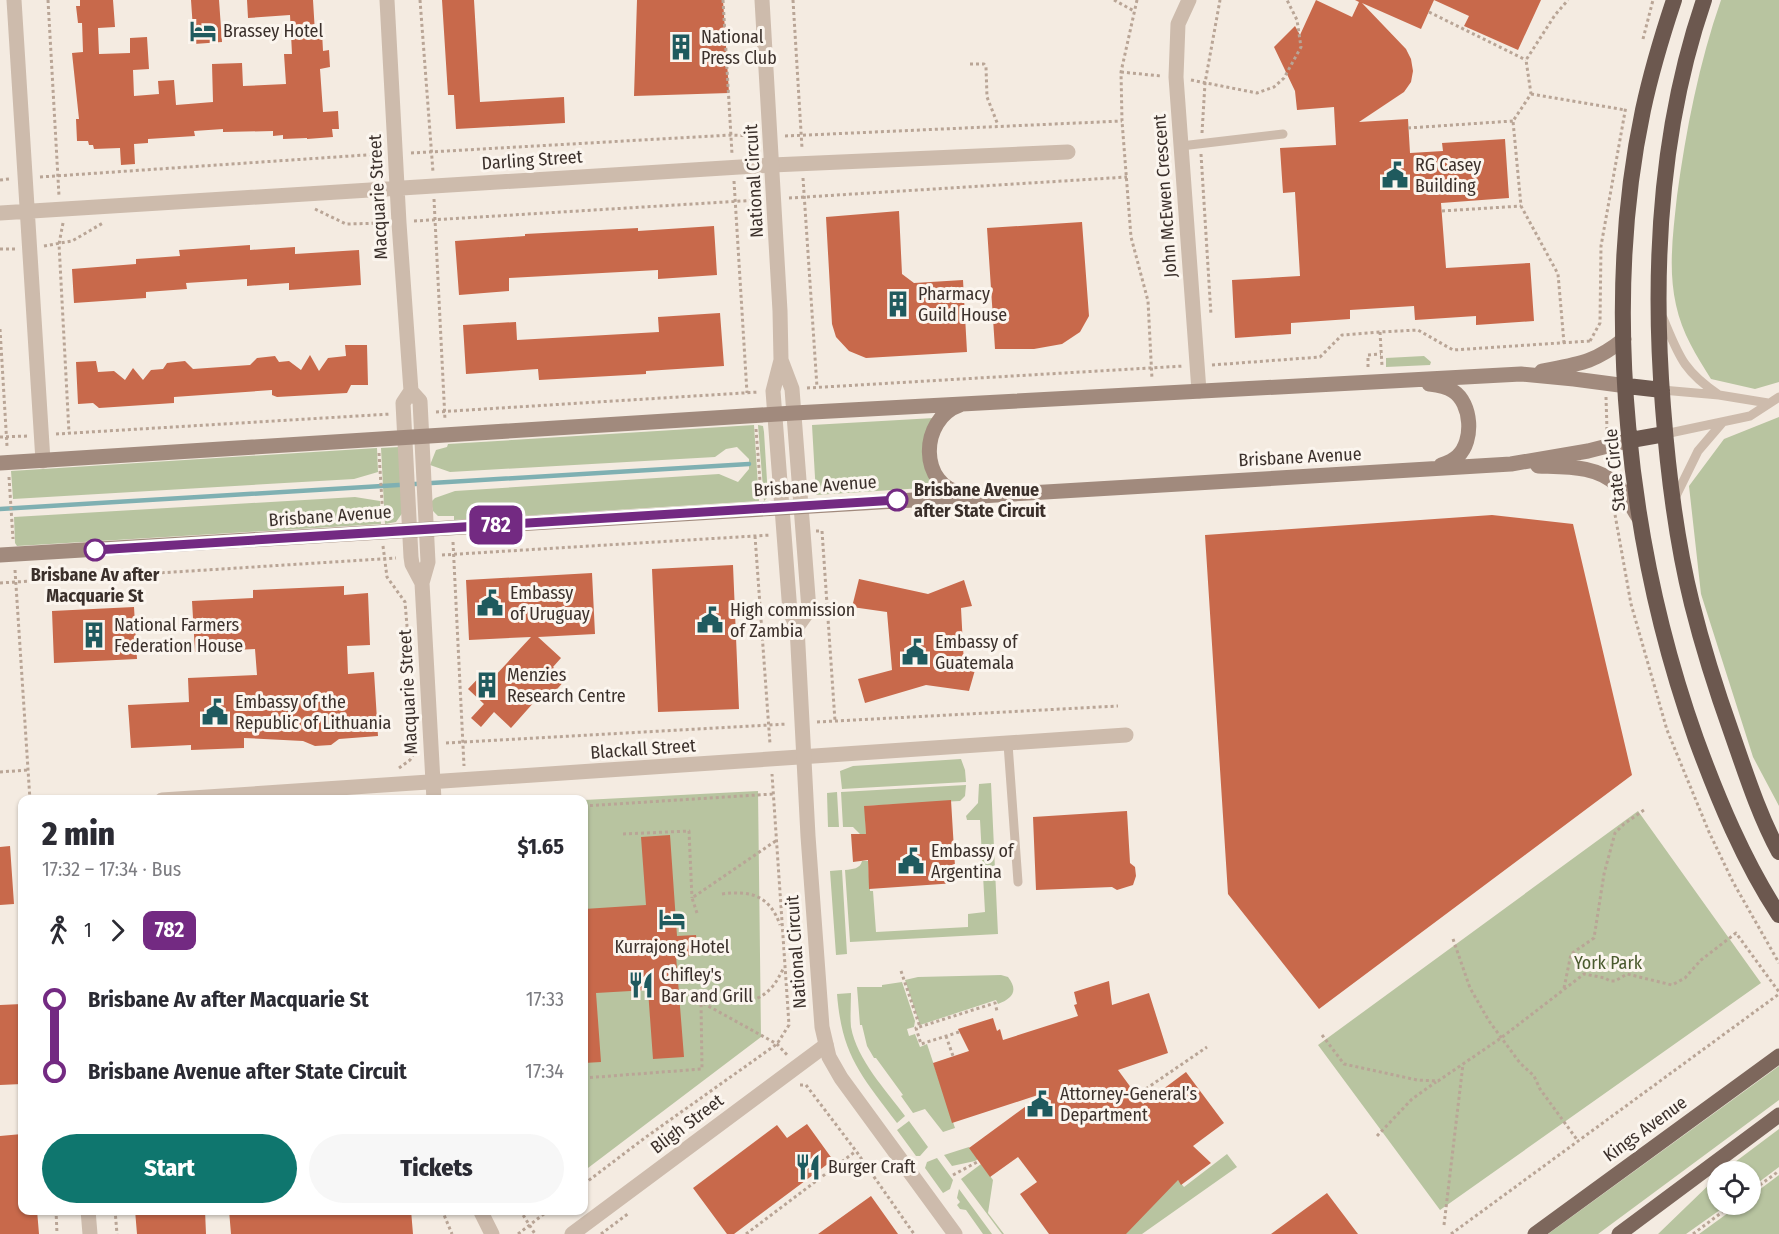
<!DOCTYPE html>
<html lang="en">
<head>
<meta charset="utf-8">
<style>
  :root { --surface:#fff; --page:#f7f7f7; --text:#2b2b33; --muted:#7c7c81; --accent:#0f766e }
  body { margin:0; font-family:"Fira Sans Condensed",sans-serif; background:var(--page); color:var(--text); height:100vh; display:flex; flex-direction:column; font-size:22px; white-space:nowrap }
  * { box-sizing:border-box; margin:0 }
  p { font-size:20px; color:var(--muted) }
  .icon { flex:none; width:33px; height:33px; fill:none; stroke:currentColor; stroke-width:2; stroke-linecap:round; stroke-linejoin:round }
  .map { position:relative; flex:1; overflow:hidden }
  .sheet { position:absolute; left:18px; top:795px; width:570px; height:420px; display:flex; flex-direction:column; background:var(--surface); border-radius:12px; box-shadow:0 2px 4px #0004 }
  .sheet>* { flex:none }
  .badge { padding:0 12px; border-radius:9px; font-size:21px; line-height:39px }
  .controls { position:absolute; left:1707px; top:1161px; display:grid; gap:12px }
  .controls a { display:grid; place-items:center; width:54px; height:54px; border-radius:50%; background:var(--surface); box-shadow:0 2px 4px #0004; font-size:30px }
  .map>.badge { position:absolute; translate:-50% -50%; box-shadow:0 0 0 3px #fff }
  .legs { display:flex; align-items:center; gap:9px; height:66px; padding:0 24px; font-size:20px }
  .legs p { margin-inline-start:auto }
  .summary { display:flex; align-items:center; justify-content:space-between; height:102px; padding:0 24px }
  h1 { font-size:33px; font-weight:800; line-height:45px }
  .button { display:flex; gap:12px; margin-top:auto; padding:12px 24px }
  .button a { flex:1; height:69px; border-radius:36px; background:var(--accent); color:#fff; font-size:24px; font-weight:800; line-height:69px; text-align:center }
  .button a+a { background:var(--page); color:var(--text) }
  ul { padding:0 24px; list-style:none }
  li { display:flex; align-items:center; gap:21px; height:72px; font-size:22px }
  li i { display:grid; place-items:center; width:9px; height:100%; margin:0 8px; background:currentColor }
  li i::after { content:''; width:15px; height:15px; margin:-8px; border:4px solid; border-radius:50%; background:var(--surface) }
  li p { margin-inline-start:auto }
  li:first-child i { background:linear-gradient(#0000 50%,currentColor 0) }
  li:last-child i { background:linear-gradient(currentColor 50%,#0000 0) }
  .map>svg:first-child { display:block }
  .green { fill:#b8c4a0 }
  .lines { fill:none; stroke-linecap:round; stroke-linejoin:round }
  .stream { stroke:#7fb0b2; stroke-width:4.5 }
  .building { fill:#c8694b }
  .path { stroke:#b9a596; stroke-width:3; stroke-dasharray:3 3; stroke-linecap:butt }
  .service { stroke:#cdbbac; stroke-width:9 }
  .minor { stroke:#cdbbac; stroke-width:15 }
  .tertiary { stroke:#cdbbac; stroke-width:15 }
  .secondary { stroke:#a18a7d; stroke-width:15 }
  .primary { stroke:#7d675c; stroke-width:15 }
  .trunk { stroke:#6c584f; stroke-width:16 }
  .line-1-casing { stroke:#fff; stroke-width:14 }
  .line-1 { stroke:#732a82; stroke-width:9 }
  .stop-1-dot { fill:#fff; stroke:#732a82; stroke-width:3 }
  .labels { text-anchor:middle; stroke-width:6; stroke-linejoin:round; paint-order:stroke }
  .poi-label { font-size:18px; fill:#3b302b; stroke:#fbf5ee; text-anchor:start }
  .street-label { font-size:18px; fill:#3b302b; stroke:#fbf5ee }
  .stop-label { font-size:18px; font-weight:bold; fill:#3b302b; stroke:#fbf5ee; text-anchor:start }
  .park-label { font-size:18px; fill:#4a5a2e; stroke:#fbf5ee }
</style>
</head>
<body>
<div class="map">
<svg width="1779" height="1234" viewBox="0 0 1779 1234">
  <rect width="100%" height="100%" fill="#f4ebe1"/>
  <path class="green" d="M1721 0H1779V382L1755 389 1711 379C1696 355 1682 333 1676 305 1668 269 1673 233 1677 196 1686 130 1699 63 1721 0Z
    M1424 356 1431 362 1430 365 1386 367V358Z
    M1779 417V806L1753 757 1701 594 1689 486 1724 439Z
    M934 418 938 487 816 495 812 425Z
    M754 425 759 501 454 520V516H438L433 511 431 502 435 498 455 491 719 474 738 482 749 469V459L737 447 726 449 715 457 450 472 430 465 436 450 447 447 448 444Z
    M758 425 763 426 764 432 768 497 764 501Z
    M399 447 403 512 396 522 385 524 381 448Z
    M377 448 378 472 354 479 13 499 11 471Z
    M355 497 380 501 381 524 17 546 15 543 14 517Z
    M961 759 965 770 966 782 842 789 840 771 853 766Z
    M991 783 998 934 850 942 845 870C853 869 860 869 862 861H868L870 891H873L876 932 968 927V914L985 912 980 820H967L966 816 978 803 979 784Z
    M966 785 965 796 960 801 865 806 866 834H860L853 827H843L841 792Z
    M758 791 761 1037 584 1171V800Z
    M837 792 839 827H828L827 793Z
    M1638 811 1761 983 1440 1210 1318 1045Z
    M842 870 847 954 836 955 830 871Z
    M1001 975 1008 977C1019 991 1012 999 998 1004L996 1000 920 1025 905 980 918 977Z
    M902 982 915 1021 914 1027 907 1029 909 1036 915 1034 920 1047 927 1044 955 1128 943 1132 925 1109 913 1113 901 1096 903 1095 876 1058H874L867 1046 862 1025H860L857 987H882V985Z
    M851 993C851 1004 850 1016 851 1027 857 1060 886 1090 905 1116L897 1123C861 1075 842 1056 837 994Z
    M1779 1066V1100L1598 1234H1548Z
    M909 1121 928 1147 920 1156H916L897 1130Z
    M1779 1129V1167L1751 1188 1750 1172 1723 1171Z
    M969 1147 978 1159 975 1161 952 1166 944 1155Z
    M1227 1154 1237 1167 1142 1234H1112L1173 1174 1184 1187Z
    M937 1158 953 1180 950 1189 943 1193 925 1168 927 1162Z
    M981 1164 993 1180 988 1213 1004 1234H1002L961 1179Z
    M1779 1175V1234H1699L1739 1205 1750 1204 1751 1196Z
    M1717 1177 1718 1204 1727 1205 1686 1234H1658Z
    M959 1189 992 1234H983L966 1210 960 1209 957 1205 960 1202 957 1198Z"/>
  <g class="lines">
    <path class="stream" d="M0 509 749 464"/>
  </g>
  <path class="building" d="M80 0H113L115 27 98 28 99 54 130 53V38L147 37 149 69 133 70 134 96 159 94 158 81 174 80 176 105 213 102 212 64 242 63 243 86 286 84 284 54H292L290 15 248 18 247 0H313L315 33 322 32 323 51 329 50 330 67 320 69 323 112 338 111 339 129H332L333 137 307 139V138L283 139V135L273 136V131L223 132V129L194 131 195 136 148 139V143L134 144 135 164 121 165 120 148 94 149 93 145H89L88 141H77L76 119H79L72 53 83 52 82 23H78L76 6H80Z
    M191 0H219L222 42 194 44Z
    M442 0H474L480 102 564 97 565 123 456 129 454 95H448Z
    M637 0H723L729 93 634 96Z
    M1316 0 1352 17 1359 2 1355 0H1541L1518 50 1464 26 1469 16 1434 0 1421 29 1362 3 1406 49 1411 59 1413 71 1411 82 1404 92 1359 122 1408 119 1410 153 1443 151 1442 143 1505 139 1509 198 1441 203 1446 268 1530 263 1534 321 1476 325V316L1415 320 1414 306 1350 310V319L1291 323V334L1235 338 1232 280 1300 276 1295 192 1283 193 1280 148 1336 145 1334 107 1297 110 1295 91 1274 47 1295 26 1300 35Z
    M899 211 902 274 914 283 963 280 967 352 866 358 849 351 836 337 832 324 826 217Z
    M1082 222 1089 316 1080 332 1062 344 1034 349H995L987 228Z
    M714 226 717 275 658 279V270L509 278V291L459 295 455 241 525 236V234L638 228V231Z
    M250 245V250L295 247V254L359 250 361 285 289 290V283L247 286V279L186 283 187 289 146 292V298L74 303 72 269 136 264V259L180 256 179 250Z
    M720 313 724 366 646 371V374L539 380 538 369 466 374 463 325 516 322 517 340 659 332 658 317Z
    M345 345H367L368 385H351L347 393 277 397 272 395V390L174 397V403L99 408 93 403 78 404 76 362 96 361 98 372 114 371 125 380 133 368 143 380 151 370 163 369 167 363 185 361 193 369 250 365 257 358 275 356 279 362 289 361 301 370 310 355 319 371 328 358 346 356Z
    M1492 515 1573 524 1632 775 1319 1009 1228 894 1205 535Z
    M733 565 739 709 658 712 652 569Z
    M592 573 595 634 538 637 561 658 553 667 566 679 550 697 543 692 511 728 494 712 481 727 471 718 484 704 468 689 486 670 494 677 531 637 469 640 466 580Z
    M859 579 928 594 964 580 972 606 961 608 964 665 975 670 969 691 926 685 865 703 858 679 892 670 887 612 852 607Z
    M344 586V595L368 593 370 645 347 646 348 674 374 672 378 736 339 739 331 745 315 746 303 741 244 738V748L191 750V745L131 748 128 705 189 702 188 678 257 675 255 649 195 652 192 601 253 598V590Z
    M134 607 137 659 54 663 52 611Z
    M951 800 956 883 869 889 868 860 853 862 851 834H866L864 806Z
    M1127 811 1130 863 1135 867 1136 876 1133 885 1117 890 1112 887 1036 890 1033 817Z
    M670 835 677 936 696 935 698 955 676 956 684 1057 653 1059 648 990 596 993 601 1062 584 1063V909L646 905 641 837Z
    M10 846 14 904 0 905V847Z
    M1109 981 1112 1005 1149 993 1168 1053 1118 1070 1143 1104 1186 1072 1224 1123 1193 1146 1211 1163 1181 1185 1178 1180 1126 1234H1049L1020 1194 1037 1182 1018 1157 990 1177 969 1148 1044 1093 952 1123 933 1063 969 1051 958 1029 993 1018 997 1031 1000 1029 1003 1040 1078 1016 1074 1005 1077 1004 1074 992Z
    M22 1004V1084L0 1085V1005Z
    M807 1124 833 1160 734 1234H727L693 1188 777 1125 787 1138Z
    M22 1134V1210H37L39 1234H0V1136Z
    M1327 1193 1358 1234H1271Z
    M871 1196 898 1234H818Z
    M135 1210H205L206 1234H137Z
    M229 1210H411L413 1234H231Z"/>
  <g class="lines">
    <path class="path" d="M48 0 59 196
      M420 0 433 172
      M723 0 732 154
      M793 0 802 148
      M1114 0 1134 11
      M1137 0 1121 72 1122 121 1131 237 1148 301 1152 379
      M1429 12 1526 60
      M1643 39 1653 0
      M970 64H984L986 67 987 97 998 125
      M1121 72 1161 76
      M1191 80 1257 93 1274 87 1284 78 1301 47 1297 20 1287 0
      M1531 94 1625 110
      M1408 128 1513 121
      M1202 133 1205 83 1220 0
      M785 136 1122 121
      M411 153 731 135 755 136
      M1201 154 1211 315
      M40 177 380 154
      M803 178 817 387
      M0 180 9 179
      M734 181 747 393
      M789 198 1127 177
      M434 199 445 420
      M315 209 346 224 384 223
      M1442 211 1521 206
      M414 221 758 200
      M63 223 59 244 69 433
      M44 246 72 241 103 223
      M0 249H16
      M0 329 7 446
      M1380 332 1382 366
      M1590 341 1600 323 1601 246 1626 106
      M1564 343 1558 274 1521 206 1513 121 1531 94 1526 60 1555 15 1568 0
      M1212 365 1320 357 1342 335 1380 332 1418 330 1453 350 1590 341
      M1368 367V355L1381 354
      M807 388 1184 366
      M1606 397 1607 430
      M436 412 759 392
      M756 429 761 494
      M56 434 391 414
      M0 437 28 436
      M379 453 383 518
      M9 477 13 539
      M1614 509 1631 604 1667 730 1709 832 1733 882 1779 963
      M816 531H822L835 721
      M755 536 770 744
      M453 542 464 766
      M383 546 387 577 405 602 409 650
      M442 555 771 535
      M15 570 30 800
      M0 583 396 558
      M817 722 1118 706
      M446 743 787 724
      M399 768 410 760 415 752
      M0 772 28 770
      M584 806 773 794
      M623 834 689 831 692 898
      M722 894C751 890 770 896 780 925
      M697 913 692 898 777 840
      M1453 939 1470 988 1489 1021 1520 1063 1534 1076 1540 1089 1578 1141
      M901 971 920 1027
      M1564 988 1571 954 1594 938 1604 874 1615 833 1624 824 1644 810
      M704 993 701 1002 777 1044 788 1056
      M728 1003C757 1003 771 995 783 969
      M959 1032 921 1044 916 1028 995 1003 997 1011
      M1322 1035 1344 1064 1417 1080 1438 1081 1501 1038 1584 974 1605 978 1610 981H1615L1627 974 1672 985 1685 978 1701 960 1736 933 1779 992
      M946 1036 953 1056
      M584 1078 702 1069 701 1002
      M800 1085H806L856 1151 914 1234
      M1131 1099 1207 1047
      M1377 1136 1412 1099 1436 1082
      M953 1175 979 1161
      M584 1184 646 1137 777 1044 789 1025 772 774
      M1750 1192 1779 1171
      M56 1210 57 1234
      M115 1210 117 1234
      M442 1210 452 1234
      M520 1210 535 1234
      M1444 1225 1463 1064
      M518 1234 549 1210
      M601 1234 629 1213
      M746 1234 856 1151
      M1451 1234 1779 994
      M1693 1234 1733 1204"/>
    <path class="service" d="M1181 146 1283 134
      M1663 318C1679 356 1683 371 1719 395
      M1662 390 1719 395 1768 403
      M1665 434 1750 416 1779 397
      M1675 498 1698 451 1722 423
      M1008 744 1018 882"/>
    <path class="minor" d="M14 0 43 461
      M387 0 399 223 411 391 420 401 428 562 422 583 434 800
      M1189 0 1178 24 1176 77 1199 391
      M0 213 772 165 1068 152
      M411 391 403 403 411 557 412 564 422 583
      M162 800 1126 735
      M88 1210 90 1234
      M480 1210 492 1234
      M572 1234 826 1045"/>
    <path class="tertiary" d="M762 0 780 311 781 360 773 391 790 612 797 627 808 836 822 1027 829 1057 841 1078 955 1234
      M781 360 792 389 809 610 797 627"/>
    <path class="secondary" d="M1542 371C1579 364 1594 363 1624 339
      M1429 384C1437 385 1446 386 1453 391 1472 403 1474 441 1458 456 1453 461 1447 463 1441 465
      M960 405C919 419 918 487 964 494
      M0 463 794 413 1521 374 1574 379 1627 386
      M1538 466C1565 467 1598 465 1618 486 1627 495 1632 508 1639 518
      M0 555 1511 464 1588 451 1631 440"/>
    <path class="primary" d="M1535 1234 1779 1056
      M1619 1234 1779 1115"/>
    <path class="trunk" d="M1674 0C1662 36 1651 73 1643 110 1601 309 1628 548 1696 739 1718 799 1744 862 1779 915
      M1704 0C1659 131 1652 270 1663 407 1668 473 1676 540 1692 604 1703 648 1717 692 1732 734 1746 774 1759 815 1779 852
      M1627 386 1662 390
      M1631 440 1665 434"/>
  </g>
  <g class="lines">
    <g class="line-1-casing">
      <path id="line-1" d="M95 550 897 500"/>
    </g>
    <use href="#line-1" class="line-1"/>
  </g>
  <defs>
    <g id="hotel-bare" transform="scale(2.07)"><path d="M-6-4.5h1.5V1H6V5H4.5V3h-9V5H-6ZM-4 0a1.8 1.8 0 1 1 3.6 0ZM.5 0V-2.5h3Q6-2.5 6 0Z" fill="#1f5a5e" stroke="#fbf5ee" stroke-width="2.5" paint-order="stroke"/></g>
    <g id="building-bare" transform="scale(2.07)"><path d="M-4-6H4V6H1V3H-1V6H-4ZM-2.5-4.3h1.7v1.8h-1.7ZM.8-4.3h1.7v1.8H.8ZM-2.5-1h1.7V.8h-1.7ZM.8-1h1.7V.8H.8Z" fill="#1f5a5e" stroke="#fbf5ee" stroke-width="2.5" paint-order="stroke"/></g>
    <g id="civic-bare" transform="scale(2.07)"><path d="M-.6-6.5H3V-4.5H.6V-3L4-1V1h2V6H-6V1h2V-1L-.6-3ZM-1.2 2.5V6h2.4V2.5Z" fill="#1f5a5e" stroke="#fbf5ee" stroke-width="2.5" paint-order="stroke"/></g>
    <g id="restaurant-bare" transform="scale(2.07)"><path d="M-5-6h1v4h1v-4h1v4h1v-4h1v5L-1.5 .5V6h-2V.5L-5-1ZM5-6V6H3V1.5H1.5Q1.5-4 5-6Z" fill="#1f5a5e" stroke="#fbf5ee" stroke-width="2.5" paint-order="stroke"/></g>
  </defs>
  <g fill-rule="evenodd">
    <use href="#hotel-bare" x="203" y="31"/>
    <use href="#building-bare" x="681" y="47"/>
    <use href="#civic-bare" x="1395" y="175"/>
    <use href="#building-bare" x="898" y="304"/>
    <use href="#civic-bare" x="490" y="603"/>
    <use href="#civic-bare" x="710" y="620"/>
    <use href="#building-bare" x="94" y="635"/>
    <use href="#civic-bare" x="915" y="652"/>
    <use href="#building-bare" x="487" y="685"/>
    <use href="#civic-bare" x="215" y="712"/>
    <use href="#civic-bare" x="911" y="861"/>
    <use href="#hotel-bare" x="672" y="919"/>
    <use href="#restaurant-bare" x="641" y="985"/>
    <use href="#civic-bare" x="1040" y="1104"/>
    <use href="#restaurant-bare" x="808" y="1167"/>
  </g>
  <g class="stop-1-dot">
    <circle cx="897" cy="500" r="10"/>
    <circle cx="95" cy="550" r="10"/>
  </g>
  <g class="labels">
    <g class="poi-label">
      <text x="223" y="37">Brassey Hotel</text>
      <text x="701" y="43">National<tspan x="701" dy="21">Press Club</tspan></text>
      <text x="1415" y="171">RG Casey<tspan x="1415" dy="21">Building</tspan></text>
      <text x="918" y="300">Pharmacy<tspan x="918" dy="21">Guild House</tspan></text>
      <text x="510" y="599">Embassy<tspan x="510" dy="21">of Uruguay</tspan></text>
      <text x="730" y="616">High commission<tspan x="730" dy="21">of Zambia</tspan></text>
      <text x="114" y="631">National Farmers<tspan x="114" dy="21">Federation House</tspan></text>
      <text x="935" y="648">Embassy of<tspan x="935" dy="21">Guatemala</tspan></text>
      <text x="507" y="681">Menzies<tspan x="507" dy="21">Research Centre</tspan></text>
      <text x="235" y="708">Embassy of the<tspan x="235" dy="21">Republic of Lithuania</tspan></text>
      <text x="931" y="857">Embassy of<tspan x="931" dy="21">Argentina</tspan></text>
      <text x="672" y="953" text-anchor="middle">Kurrajong Hotel</text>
      <text x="661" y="981">Chifley's<tspan x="661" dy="21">Bar and Grill</tspan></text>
      <text x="1060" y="1100">Attorney-General’s<tspan x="1060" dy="21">Department</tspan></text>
      <text x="828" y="1173">Burger Craft</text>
    </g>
    <g class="street-label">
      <text transform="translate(532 160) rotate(-4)" y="6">Darling Street</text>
      <text transform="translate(754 181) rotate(-93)" y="6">National Circuit</text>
      <text transform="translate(1165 196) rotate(-94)" y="6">John McEwen Crescent</text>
      <text transform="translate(378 197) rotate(-93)" y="6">Macquarie Street</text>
      <text transform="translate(1300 457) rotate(-3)" y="6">Brisbane Avenue</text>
      <text transform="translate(1615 470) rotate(-96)" y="6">State Circle</text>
      <text transform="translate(815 486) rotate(-4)" y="6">Brisbane Avenue</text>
      <text transform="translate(330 516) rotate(-4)" y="6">Brisbane Avenue</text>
      <text transform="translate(408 692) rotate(-93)" y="6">Macquarie Street</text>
      <text transform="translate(643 749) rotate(-4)" y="6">Blackall Street</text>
      <text transform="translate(796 952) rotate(-94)" y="6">National Circuit</text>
      <text transform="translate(687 1124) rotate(-37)" y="6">Bligh Street</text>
      <text transform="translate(1645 1129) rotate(-36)" y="6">Kings Avenue</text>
    </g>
    <g class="stop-label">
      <text x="914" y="496">Brisbane Avenue<tspan x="914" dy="21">after State Circuit</tspan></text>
      <text x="95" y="581" text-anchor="middle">Brisbane Av after<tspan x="95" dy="21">Macquarie St</tspan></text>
    </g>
    <g class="park-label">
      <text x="1608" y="969">York Park</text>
    </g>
  </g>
</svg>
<div class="controls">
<a><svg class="icon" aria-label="locate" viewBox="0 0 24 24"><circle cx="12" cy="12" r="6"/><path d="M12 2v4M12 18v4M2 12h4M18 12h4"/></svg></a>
</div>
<b class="badge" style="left:496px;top:525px;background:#732a82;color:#fff">782</b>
<section class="sheet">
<div class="summary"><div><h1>2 min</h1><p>17:32 – 17:34 · Bus</p></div><b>$1.65</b></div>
<div class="legs"><svg class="icon" aria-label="walk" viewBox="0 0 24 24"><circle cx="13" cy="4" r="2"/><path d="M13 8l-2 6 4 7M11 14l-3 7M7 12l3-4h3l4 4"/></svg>1<svg class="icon" aria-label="forward" viewBox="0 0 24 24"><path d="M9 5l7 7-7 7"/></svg><b class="badge" style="background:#732a82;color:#fff">782</b></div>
<ul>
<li><i style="color:#732a82"></i><b>Brisbane Av after Macquarie St</b><p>17:33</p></li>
<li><i style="color:#732a82"></i><b>Brisbane Avenue after State Circuit</b><p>17:34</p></li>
</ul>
<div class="button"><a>Start</a><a>Tickets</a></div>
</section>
</div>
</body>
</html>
